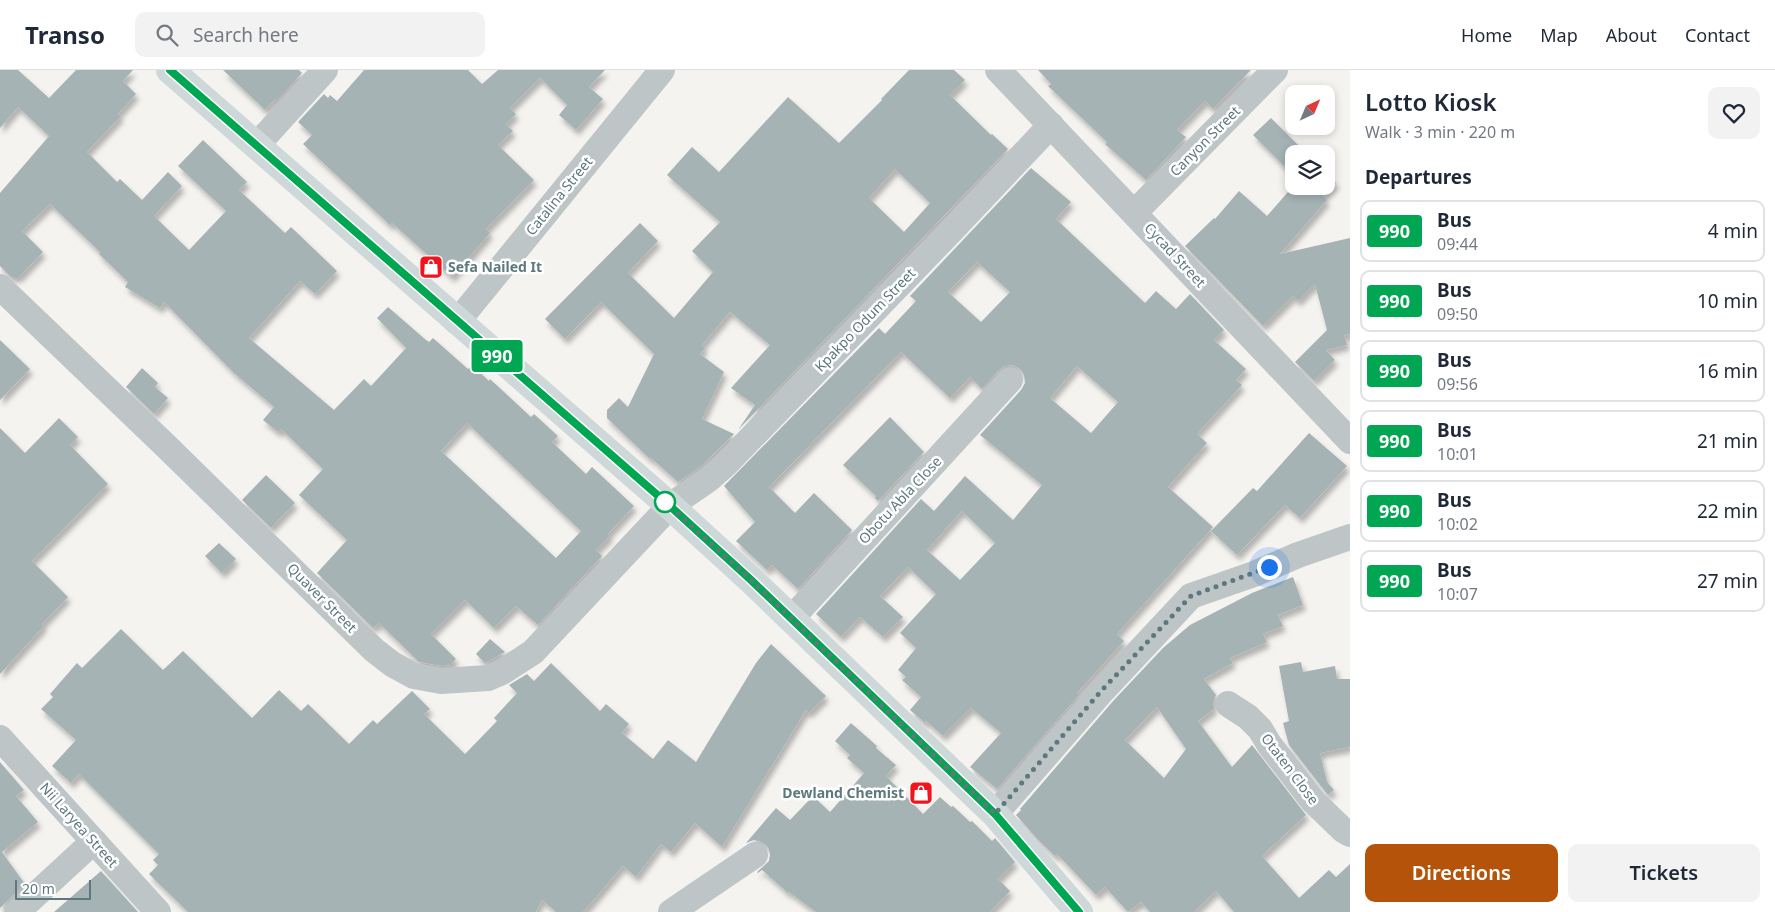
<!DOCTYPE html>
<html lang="en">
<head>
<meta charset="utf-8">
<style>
  :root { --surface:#fff; --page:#f2f2f3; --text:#1f2937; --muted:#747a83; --line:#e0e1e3; --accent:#b45309 }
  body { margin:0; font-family:"Noto Sans",sans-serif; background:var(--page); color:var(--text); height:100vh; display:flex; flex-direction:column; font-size:19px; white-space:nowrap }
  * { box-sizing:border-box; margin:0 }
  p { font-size:16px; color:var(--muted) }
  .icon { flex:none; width:28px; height:28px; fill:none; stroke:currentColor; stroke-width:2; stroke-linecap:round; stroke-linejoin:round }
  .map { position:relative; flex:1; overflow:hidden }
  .drawer { display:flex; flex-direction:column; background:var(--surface); width:425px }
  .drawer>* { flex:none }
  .badge { padding:0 10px; border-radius:4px; font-size:18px; line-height:32px }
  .needle { width:32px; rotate:44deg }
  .buttons { position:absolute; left:1285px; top:15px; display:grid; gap:10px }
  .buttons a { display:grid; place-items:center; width:50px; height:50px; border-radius:10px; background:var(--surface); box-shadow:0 2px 8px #0003; font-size:25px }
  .scale { position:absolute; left:15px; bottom:12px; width:76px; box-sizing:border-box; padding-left:5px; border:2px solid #5d797e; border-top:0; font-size:14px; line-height:18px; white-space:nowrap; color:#5d797e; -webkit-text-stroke:4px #fff; paint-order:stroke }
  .you { position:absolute; width:25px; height:25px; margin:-12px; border:4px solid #fff; border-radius:50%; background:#1a73e8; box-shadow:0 0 0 8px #1a73e833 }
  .map>.badge { position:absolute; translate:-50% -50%; box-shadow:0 0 0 2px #fff }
  h2 { padding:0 15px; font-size:19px; line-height:45px }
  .round { display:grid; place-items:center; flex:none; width:52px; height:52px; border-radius:10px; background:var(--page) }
  .head { display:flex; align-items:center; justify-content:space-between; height:85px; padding:0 15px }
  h1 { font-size:24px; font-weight:600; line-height:38px }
  .primary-button { display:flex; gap:10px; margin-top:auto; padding:10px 15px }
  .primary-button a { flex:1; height:58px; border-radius:10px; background:var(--accent); color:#fff; font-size:20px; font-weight:600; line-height:58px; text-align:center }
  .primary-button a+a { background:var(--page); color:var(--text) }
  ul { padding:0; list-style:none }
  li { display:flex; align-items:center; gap:15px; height:62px; margin:0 10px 8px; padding:0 5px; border:2px solid var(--line); border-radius:10px }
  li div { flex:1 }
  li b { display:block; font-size:19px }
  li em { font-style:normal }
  li .badge { min-width:55px; font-weight:700; text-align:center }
  header { display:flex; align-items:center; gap:30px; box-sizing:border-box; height:70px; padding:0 25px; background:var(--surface); border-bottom:1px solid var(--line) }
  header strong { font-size:24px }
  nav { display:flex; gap:28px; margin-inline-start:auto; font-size:18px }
  .search { width:350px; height:45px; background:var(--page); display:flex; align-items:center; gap:12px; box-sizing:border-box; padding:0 18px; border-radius:10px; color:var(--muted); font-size:19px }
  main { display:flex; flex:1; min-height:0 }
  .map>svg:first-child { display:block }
  .building { fill:#a5b3b5; fill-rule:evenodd; filter:url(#shadow) }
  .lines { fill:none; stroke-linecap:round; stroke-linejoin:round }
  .street { stroke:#bec5c7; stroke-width:26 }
  .secondary { stroke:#ced8d9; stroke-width:28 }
  .line-casing { stroke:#fff; stroke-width:11 }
  .line { stroke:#00a651; stroke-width:8 }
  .walk { stroke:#5d797e; stroke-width:5; stroke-dasharray:0 9 }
  .stop-dot { fill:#fff; stroke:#00a651; stroke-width:2.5 }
  .labels { text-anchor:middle; stroke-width:5; stroke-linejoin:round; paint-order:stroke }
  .street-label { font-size:14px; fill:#5d797e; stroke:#fff }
  .poi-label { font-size:14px; font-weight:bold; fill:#5d797e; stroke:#fff; text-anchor:start }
</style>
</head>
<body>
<header>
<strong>Transo</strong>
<div class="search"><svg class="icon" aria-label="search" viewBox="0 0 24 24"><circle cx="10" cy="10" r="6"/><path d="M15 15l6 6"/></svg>Search here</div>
<nav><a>Home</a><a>Map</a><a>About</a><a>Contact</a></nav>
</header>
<main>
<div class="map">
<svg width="1350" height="842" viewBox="0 0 1350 842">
  <defs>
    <filter id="shadow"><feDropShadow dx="3" dy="5.5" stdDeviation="2.5" flood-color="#0004"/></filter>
  </defs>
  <rect width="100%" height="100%" fill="#f5f3f0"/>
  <path class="building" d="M0 0H18L49 28 76 0H133L123 11 136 24 118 44 121 46 87 82 117 112 120 109 142 130 168 102 182 116 154 146 189 180 226 141 178 96 203 70 247 112 239 120 285 163 291 157 337 201 315 224 300 211 249 268 334 340 364 309 371 316 406 278 377 248 388 237 426 270 429 272 433 268 468 299 472 295 489 311 490 309 531 347 534 344 558 366 552 372 586 404 592 397 634 436 608 464 610 466 596 480 602 486 538 555 516 536 494 558 465 530 431 564 456 589 450 595 442 596 419 592 379 553 373 558 317 503 347 470 299 425 323 399 281 359 278 362 263 350 274 337 234 303 164 232 160 238 125 217 128 212 99 184 100 182 50 134 22 161 43 182 19 207H11L0 196V123L49 66 18 37 0 58ZM467 353 581 461 556 488 441 381Z
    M223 0H299L302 3 277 31 275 29 265 40Z
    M364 0H468L482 14 498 0H605L589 17 603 29 576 60 559 45 567 35 540 8 510 38 516 44 506 54 513 61 498 75 534 110 486 159 490 163 452 207 392 153 390 155 303 74 312 65 298 52 324 24 328 28 330 25 337 31Z
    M909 0H954L965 10 950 25 991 65 992 64 1008 79 738 360 755 335 731 318 770 275 730 242 702 275 705 278 700 284 724 302 702 349 734 364 700 397 678 412 651 388 650 389 607 348V340L619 328 628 337 654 284 601 232 565 269 545 249 640 153 658 171 628 203 674 248 713 202 692 181 720 152 667 105 692 77 719 102 788 27 839 73 882 30 881 29ZM895 99 930 133 904 162 869 128Z
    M1038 0H1251L1213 39 1205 31 1177 60 1186 67 1146 110 1105 74 1107 72 1048 16 1051 14Z
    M1271 48 1307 84H1294V106L1253 65Z
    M1031 98 1071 132 1056 149 1145 233 1156 221 1176 239 1190 224 1224 260 1214 270 1246 299 1236 310 1242 315 1197 364 1207 373 1168 417 1213 457 1117 564 1124 571 1077 623 1079 625 997 719 970 697 1001 663 971 638 943 666 926 651 925 653 910 640 921 627 902 610 906 607 898 600 916 578 900 563 936 524 908 497 880 526 903 547 883 567 860 547 841 567 816 544 921 429 934 441 965 406 1013 450 1042 415 980 365 1021 320 1025 313 1024 305 1020 299 1013 295 1005 296 999 300 982 319 970 307 950 328 901 282 769 417 795 443 814 423 852 460 798 519 772 495 767 500 736 471 755 452 724 416 879 258 885 264 916 231 910 226ZM977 192 1010 222 981 252 948 222ZM1077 296 1118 332 1091 363 1050 328ZM962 441 995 473 960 510 927 480Z
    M1326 104 1336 113 1323 126 1327 130 1280 184 1350 168V264L1344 265 1347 275 1326 280 1335 290 1314 311 1295 292 1327 260 1315 214 1298 231 1293 226 1263 256 1185 176 1214 148 1215 149 1239 121 1267 146 1294 115 1326 116Z
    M0 270 30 299 0 330Z
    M142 298 158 313 155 317 168 328 154 344 126 317Z
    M890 347 924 382 878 431 875 428 876 426 843 395Z
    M59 348 78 367 70 375 108 414 32 491 68 527 42 554 44 556 0 604V358L25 383Z
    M1309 363 1347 396 1300 448 1285 435 1237 485 1211 461 1253 418 1257 421Z
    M266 405 295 433 271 458 242 430Z
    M219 473 236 489 222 503 205 486Z
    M1293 507 1303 535 1278 545 1283 556 1263 564 1267 572 1230 588 1233 593 1204 609 1216 625 1213 633 1214 639 1198 651 1232 697 1252 675 1306 745 1262 786 1299 828 1329 800 1336 807 1350 794V842H1234L1216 821 1194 842H1150L1141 832 1128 842 1105 817 1096 825 1057 784 1055 786 1038 770 1016 745 1021 740 1020 739 1114 630 1163 578 1190 555 1252 523ZM1157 637 1186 679 1164 708 1125 670Z
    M121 559 163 600 183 581 252 648 279 620 301 641 308 634 349 674 373 650 377 654 412 621 430 639 424 644 465 684 497 651 494 648 517 623 509 615 527 604 534 611 551 593 600 641 606 634 629 654 622 663 653 689 668 670 696 692 756 593 771 574 826 626 809 643 806 640 722 777 695 753 671 782 661 774 636 807 623 796 583 842H556L542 830 536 842H188L149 804 158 795 153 790 159 784 79 704 71 713 52 696 76 670 41 639 53 627 50 624 77 593 82 598Z
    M490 569 505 582 485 593 476 584Z
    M1301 592 1303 602 1335 596 1337 609H1350V677L1320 683 1327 712 1334 720 1328 725 1289 675 1283 653 1289 651 1279 596Z
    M851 653 877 676 876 678 896 695 886 706 923 744 940 727 951 737 953 736 970 752 972 751 992 771 995 768 1015 792 998 809 1010 821 990 842H816L789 822 788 823 762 800 758 803 757 802 769 791 770 784 768 777 762 772 754 770 746 773 776 738 790 750 813 726 830 742 864 703 847 688 850 685 835 671Z
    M0 692 24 720 16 726 38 752 2 782 25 814 0 838Z
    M101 801 138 842H54Z"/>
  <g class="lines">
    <path class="street" d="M998 0 1350 371
      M256 76 325 0
      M1135 142 1275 0
      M0 217 168 378 374 580 392 594 414 606 441 611 488 608 502 602 533 582 670 436 709 409 726 394 952 160 1051 55
      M457 252 662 0
      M791 549 1010 310
      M1228 634 1248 647 1260 659 1269 674 1313 731 1343 760 1350 764
      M0 668 158 842
      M995 744 1103 620 1191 526 1254 504 1298 485 1350 467
      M17 842 94 771
      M671 842 755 785"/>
    <path class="secondary" d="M170 0 670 436 751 510 995 744 1079 842"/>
  </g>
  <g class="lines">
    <g class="line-casing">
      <path id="line" d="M170 0 670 436 751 510 995 744 1079 842"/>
    </g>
    <use href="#line" class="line"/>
    <path class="walk" d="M665 432 751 510 995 744 1102 620 1191 526 1269 497"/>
  </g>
  <defs>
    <g id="shop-square" transform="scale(1.25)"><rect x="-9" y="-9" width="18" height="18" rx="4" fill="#f2131d" stroke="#fff"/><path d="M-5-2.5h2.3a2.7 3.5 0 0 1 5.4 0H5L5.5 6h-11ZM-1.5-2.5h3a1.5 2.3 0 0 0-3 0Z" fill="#fff"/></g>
  </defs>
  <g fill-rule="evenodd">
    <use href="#shop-square" x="431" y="197"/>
    <use href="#shop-square" x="921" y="723"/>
  </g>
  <circle class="stop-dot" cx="665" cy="432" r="10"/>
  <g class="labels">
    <g class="street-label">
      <text transform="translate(1205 71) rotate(-45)" y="5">Canyon Street</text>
      <text transform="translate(559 126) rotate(-51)" y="5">Catalina Street</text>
      <text transform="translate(1175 185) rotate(47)" y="5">Cycad Street</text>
      <text transform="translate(865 250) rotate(-46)" y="5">Kpakpo Odum Street</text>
      <text transform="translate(900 430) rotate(-47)" y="5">Obotu Abla Close</text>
      <text transform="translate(322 528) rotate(45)" y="5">Quaver Street</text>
      <text transform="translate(1290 699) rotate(53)" y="5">Otaten Close</text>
      <text transform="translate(79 755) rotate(48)" y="5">Nii Laryea Street</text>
    </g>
    <g class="poi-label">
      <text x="448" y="202">Sefa Nailed It</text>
      <text x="904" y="728" text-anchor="end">Dewland Chemist</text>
    </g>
  </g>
</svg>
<div class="buttons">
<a><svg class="needle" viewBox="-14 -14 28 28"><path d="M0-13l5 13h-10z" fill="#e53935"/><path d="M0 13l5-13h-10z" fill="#747a83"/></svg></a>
<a><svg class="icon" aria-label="layers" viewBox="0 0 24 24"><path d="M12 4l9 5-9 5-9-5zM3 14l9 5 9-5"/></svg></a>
</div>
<div class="scale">20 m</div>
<div class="you" style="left:1269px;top:497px"></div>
<b class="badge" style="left:497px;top:286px;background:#00a651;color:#fff">990</b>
</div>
<section class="drawer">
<div class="head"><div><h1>Lotto Kiosk</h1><p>Walk · 3 min · 220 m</p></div><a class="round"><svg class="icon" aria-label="heart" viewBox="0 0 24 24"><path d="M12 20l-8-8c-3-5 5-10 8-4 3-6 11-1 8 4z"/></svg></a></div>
<h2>Departures</h2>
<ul>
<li><span class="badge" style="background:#00a651;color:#fff">990</span><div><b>Bus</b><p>09:44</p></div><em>4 min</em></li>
<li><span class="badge" style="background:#00a651;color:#fff">990</span><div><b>Bus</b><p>09:50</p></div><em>10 min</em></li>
<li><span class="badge" style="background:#00a651;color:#fff">990</span><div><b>Bus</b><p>09:56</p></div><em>16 min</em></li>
<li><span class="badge" style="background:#00a651;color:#fff">990</span><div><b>Bus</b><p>10:01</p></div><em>21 min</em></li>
<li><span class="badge" style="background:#00a651;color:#fff">990</span><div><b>Bus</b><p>10:02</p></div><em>22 min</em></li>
<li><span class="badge" style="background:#00a651;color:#fff">990</span><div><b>Bus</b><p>10:07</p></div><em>27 min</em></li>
</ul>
<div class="primary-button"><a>Directions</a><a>Tickets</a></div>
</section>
</main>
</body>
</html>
